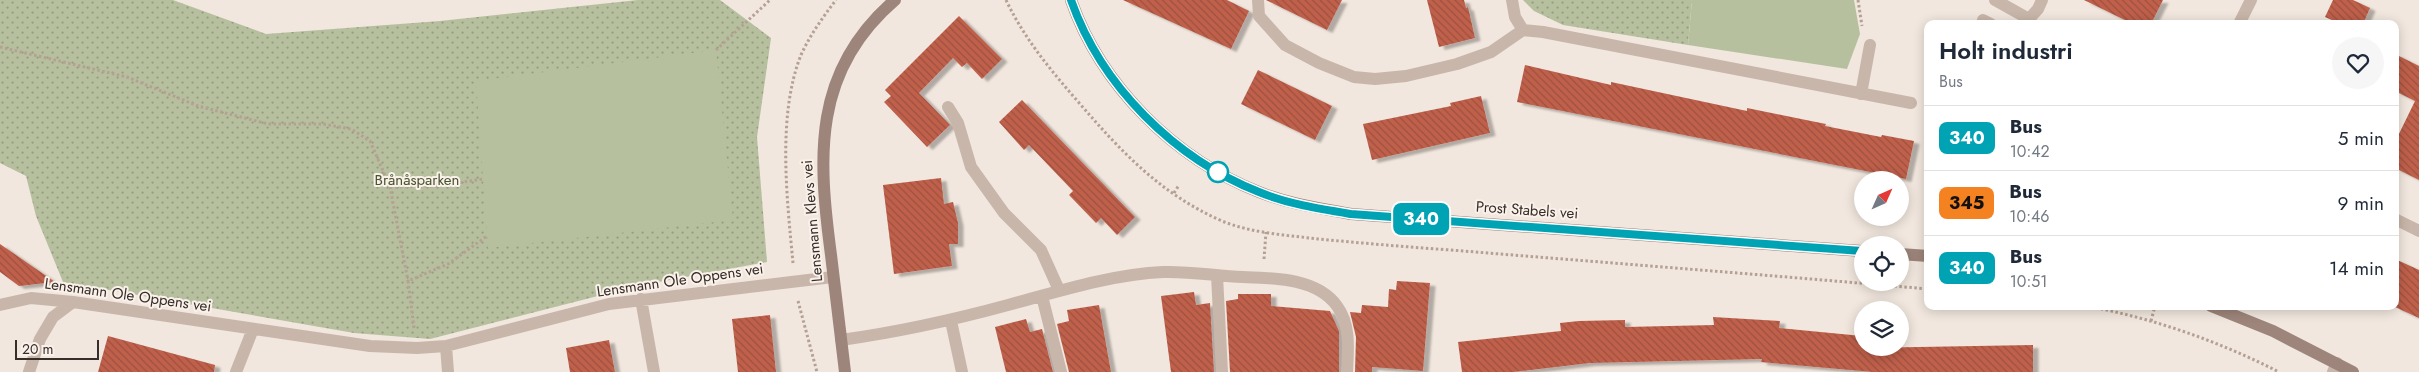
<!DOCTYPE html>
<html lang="en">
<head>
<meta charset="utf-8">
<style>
  :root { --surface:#fff; --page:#f6f6f7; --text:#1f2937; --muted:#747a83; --line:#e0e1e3 }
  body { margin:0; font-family:Jost,sans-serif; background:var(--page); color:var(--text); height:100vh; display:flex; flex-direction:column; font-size:19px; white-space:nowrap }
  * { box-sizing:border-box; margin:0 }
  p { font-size:16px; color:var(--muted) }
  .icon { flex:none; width:28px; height:28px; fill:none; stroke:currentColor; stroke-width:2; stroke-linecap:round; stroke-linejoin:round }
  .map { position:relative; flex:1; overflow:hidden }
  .panel { position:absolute; left:1924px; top:20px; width:475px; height:290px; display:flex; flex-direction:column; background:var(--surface); border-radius:10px; box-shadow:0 2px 12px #0003 }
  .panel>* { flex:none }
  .badge { padding:0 10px; border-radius:8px; font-size:18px; line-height:32px }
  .needle { width:32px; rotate:45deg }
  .fabs { position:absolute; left:1854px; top:171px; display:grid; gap:10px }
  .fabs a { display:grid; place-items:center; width:55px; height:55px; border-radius:50%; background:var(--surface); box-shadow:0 2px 12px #0003; font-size:25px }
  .scale { position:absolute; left:15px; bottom:12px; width:84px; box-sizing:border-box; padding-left:5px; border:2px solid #372d29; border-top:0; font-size:14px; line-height:18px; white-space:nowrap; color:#372d29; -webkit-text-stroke:4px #f9f1ea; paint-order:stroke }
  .map>.badge { position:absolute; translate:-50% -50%; box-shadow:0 0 0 2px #fff }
  .round { display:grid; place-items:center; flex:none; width:52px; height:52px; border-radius:26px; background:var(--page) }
  .summary { display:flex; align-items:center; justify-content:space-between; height:85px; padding:0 15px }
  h1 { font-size:24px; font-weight:600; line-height:38px }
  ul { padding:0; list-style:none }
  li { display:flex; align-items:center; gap:15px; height:65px; padding:0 15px; border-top:1px solid var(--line) }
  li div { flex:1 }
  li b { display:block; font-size:19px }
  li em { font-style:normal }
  li .badge { min-width:55px; font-weight:700; text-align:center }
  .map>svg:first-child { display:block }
  .grass { fill:url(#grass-dots) }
  .garden { fill:#b7c09e }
  .building { fill:url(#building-back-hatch); filter:url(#shadow) }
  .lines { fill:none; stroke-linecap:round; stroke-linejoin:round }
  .path { stroke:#b5a094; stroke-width:3; stroke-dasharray:2.5 2.5; stroke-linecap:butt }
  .lane { stroke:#c9b6aa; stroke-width:12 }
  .street { stroke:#c9b6aa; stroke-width:12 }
  .secondary { stroke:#9d857b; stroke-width:12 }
  .line-casing { stroke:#fff; stroke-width:11 }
  .line { stroke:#00a3b4; stroke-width:8 }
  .stop-dot { fill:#fff; stroke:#00a3b4; stroke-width:2.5 }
  .labels { text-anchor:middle; stroke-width:4; stroke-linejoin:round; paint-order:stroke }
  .park-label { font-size:15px; fill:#48542e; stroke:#f9f1ea }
  .street-label { font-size:15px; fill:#372d29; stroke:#f9f1ea }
</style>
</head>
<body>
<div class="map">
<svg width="2419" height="372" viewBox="0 0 2419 372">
  <defs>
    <pattern id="grass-dots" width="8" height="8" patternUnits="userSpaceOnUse" patternTransform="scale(1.25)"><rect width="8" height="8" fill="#b7c09e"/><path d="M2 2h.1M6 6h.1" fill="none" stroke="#969c81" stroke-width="1.8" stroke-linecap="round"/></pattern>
    <pattern id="building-back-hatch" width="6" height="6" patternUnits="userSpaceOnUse" patternTransform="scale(1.25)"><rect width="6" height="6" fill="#c0614c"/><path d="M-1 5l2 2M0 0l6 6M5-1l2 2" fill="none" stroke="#9d503f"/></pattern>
    <filter id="shadow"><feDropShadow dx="5.5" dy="3" stdDeviation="1" flood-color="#0004"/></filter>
  </defs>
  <rect width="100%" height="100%" fill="#f1e7de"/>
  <path class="grass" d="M0 0H173L266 34 440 21 638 0H720L771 38 757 137 767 262 637 286 430 339 354 333 63 282 36 216 26 176 0 163Z
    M1523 0H1692L1688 45 1563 25 1534 11Z"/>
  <path class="garden" d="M1692 0H1854L1860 34 1847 69 1688 45Z
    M716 50 733 220 488 248 476 81Z"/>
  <path class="building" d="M1123 0H1227L1249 11 1231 49Z
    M1266 0H1342L1327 30Z
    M1427 0H1464L1466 8 1468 7 1475 38 1439 47Z
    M2084 0H2163L2151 24H2133Z
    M2333 0H2353L2370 8 2363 24H2341L2325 17Z
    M959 16 1002 59 982 79 967 63 962 67 953 58 919 93 950 125 927 147 884 102 891 96 885 90Z
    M2395 54 2419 66V180L2395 168V142L2415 101 2395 91Z
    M1525 65 1611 85V82L1747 111V108L1806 120 1826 124 1825 126 1881 137 1882 135 1914 141 1906 179 1517 102Z
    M1258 70 1332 106 1315 140 1241 104Z
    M1481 96 1490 133 1372 160 1363 124 1451 106 1450 103Z
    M1022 100 1135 217 1117 235 1101 218 1096 223 1069 195 1073 191 1029 145 1024 150 999 122Z
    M941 178 944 204 953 202 958 223V244H949L952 266 894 274 883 185Z
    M0 244 55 282 19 286 0 272Z
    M2395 259 2419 270V318L2395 307Z
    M1397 281 1430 283 1423 371 1372 367V372H1355L1356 337 1350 312 1361 313 1362 305 1388 307 1389 289 1396 290Z
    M1194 292 1196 305 1210 303 1214 372H1171L1161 296Z
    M1238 294H1271V306L1330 311 1339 331V372H1230L1226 301 1238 299Z
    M1099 305 1111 372H1069L1057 324 1069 321 1067 310Z
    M770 315 776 372H738L732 319Z
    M1713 317 1780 321 1779 328 1862 336V348L2033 345V372H1873L1761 362 1762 359 1590 363 1513 372H1462L1458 342 1561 331 1560 323 1579 321 1625 320V327L1714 325Z
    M1026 319 1030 332 1042 329 1053 372H1006L995 327Z
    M108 336 215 365 214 372H98Z
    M609 340 615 372H570L566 348Z"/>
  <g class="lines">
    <path class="path" d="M1006 0C1023 36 1048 67 1074 97 1118 148 1158 193 1222 221 1251 233 1286 235 1318 239 1362 243 1406 247 1451 250 1610 263 1769 275 1928 289
      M1858 0 1862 26
      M0 47 127 77 198 106 268 124H323L351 129 370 141 390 187 408 281
      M716 50 770 0
      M390 187 438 186 483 179
      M1174 193 1179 185
      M1264 259 1266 232
      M793 263C787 199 777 115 801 55 810 35 823 17 836 0
      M798 301 817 372
      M2086 306C2153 318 2218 341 2279 372
      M2151 321 2155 306
      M414 328 408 281 448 264 487 236"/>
    <path class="lane" d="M1983 20 1991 24"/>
    <path class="street" d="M1258 0 1259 16 1285 45 1319 63 1354 77 1375 79 1406 76 1457 64 1491 52 1523 30
      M1512 0 1515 17 1523 30 1543 32 1911 103
      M1995 0 2029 19 2038 9 2042 0
      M2239 24 2251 0
      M1861 94 1870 45
      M948 107 958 123 971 167 1004 213 1041 250 1059 290
      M2395 219 2419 231
      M1217 276 1222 372
      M1042 296 1061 372
      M641 299 654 372
      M0 305 31 298 73 302 370 346 417 348 446 346 609 304 833 277
      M951 321 962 372
      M841 340C898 332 953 320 1008 305 1056 292 1113 274 1163 272 1190 271 1216 276 1243 277 1274 278 1317 278 1337 306 1351 325 1348 350 1347 372
      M446 346 448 372
      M29 372 40 339 53 317 73 302
      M236 372 253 329
      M2333 372 2337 363"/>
    <path class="secondary" d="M1071 0C1101 86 1175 159 1259 192 1289 204 1320 208 1351 214L1862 251
      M1900 254 1928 256
      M2211 306 2273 331 2353 372
      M845 372C840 333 836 294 831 255 818 157 812 71 895 0"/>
  </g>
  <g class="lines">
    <g class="line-casing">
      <path id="line" d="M1071 0C1101 86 1175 159 1259 192 1288 204 1320 209 1351 214L1862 251"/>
    </g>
    <use href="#line" class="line"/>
  </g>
  <circle class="stop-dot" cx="1218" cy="172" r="10"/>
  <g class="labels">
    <g class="park-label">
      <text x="417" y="185">Brånåsparken</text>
    </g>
    <g class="street-label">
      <text transform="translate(1527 210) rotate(4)" y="5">Prost Stabels vei</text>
      <text transform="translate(812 221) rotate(-95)" y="5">Lensmann Klevs vei</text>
      <text transform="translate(680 280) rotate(-8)" y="5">Lensmann Ole Oppens vei</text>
      <text transform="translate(128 295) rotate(8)" y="5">Lensmann Ole Oppens vei</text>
    </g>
  </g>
</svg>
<div class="fabs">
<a><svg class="needle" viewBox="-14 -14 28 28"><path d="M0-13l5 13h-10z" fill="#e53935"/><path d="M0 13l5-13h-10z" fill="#747a83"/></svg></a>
<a><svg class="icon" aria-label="locate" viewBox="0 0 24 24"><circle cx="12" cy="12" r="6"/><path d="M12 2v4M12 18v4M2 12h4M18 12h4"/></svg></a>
<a><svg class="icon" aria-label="layers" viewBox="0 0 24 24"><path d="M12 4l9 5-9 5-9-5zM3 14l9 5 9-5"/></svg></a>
</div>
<div class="scale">20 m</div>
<b class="badge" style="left:1421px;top:219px;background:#00a3b4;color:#fff">340</b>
<section class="panel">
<div class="summary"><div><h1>Holt industri</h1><p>Bus</p></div><a class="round"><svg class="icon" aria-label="heart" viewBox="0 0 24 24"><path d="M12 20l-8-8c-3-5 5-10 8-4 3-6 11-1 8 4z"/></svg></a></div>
<ul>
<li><span class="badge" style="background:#00a3b4;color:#fff">340</span><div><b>Bus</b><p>10:42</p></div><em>5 min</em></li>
<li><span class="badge" style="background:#f58220;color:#111">345</span><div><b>Bus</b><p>10:46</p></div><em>9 min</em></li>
<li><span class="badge" style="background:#00a3b4;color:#fff">340</span><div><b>Bus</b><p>10:51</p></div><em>14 min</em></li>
</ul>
</section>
</div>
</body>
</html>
